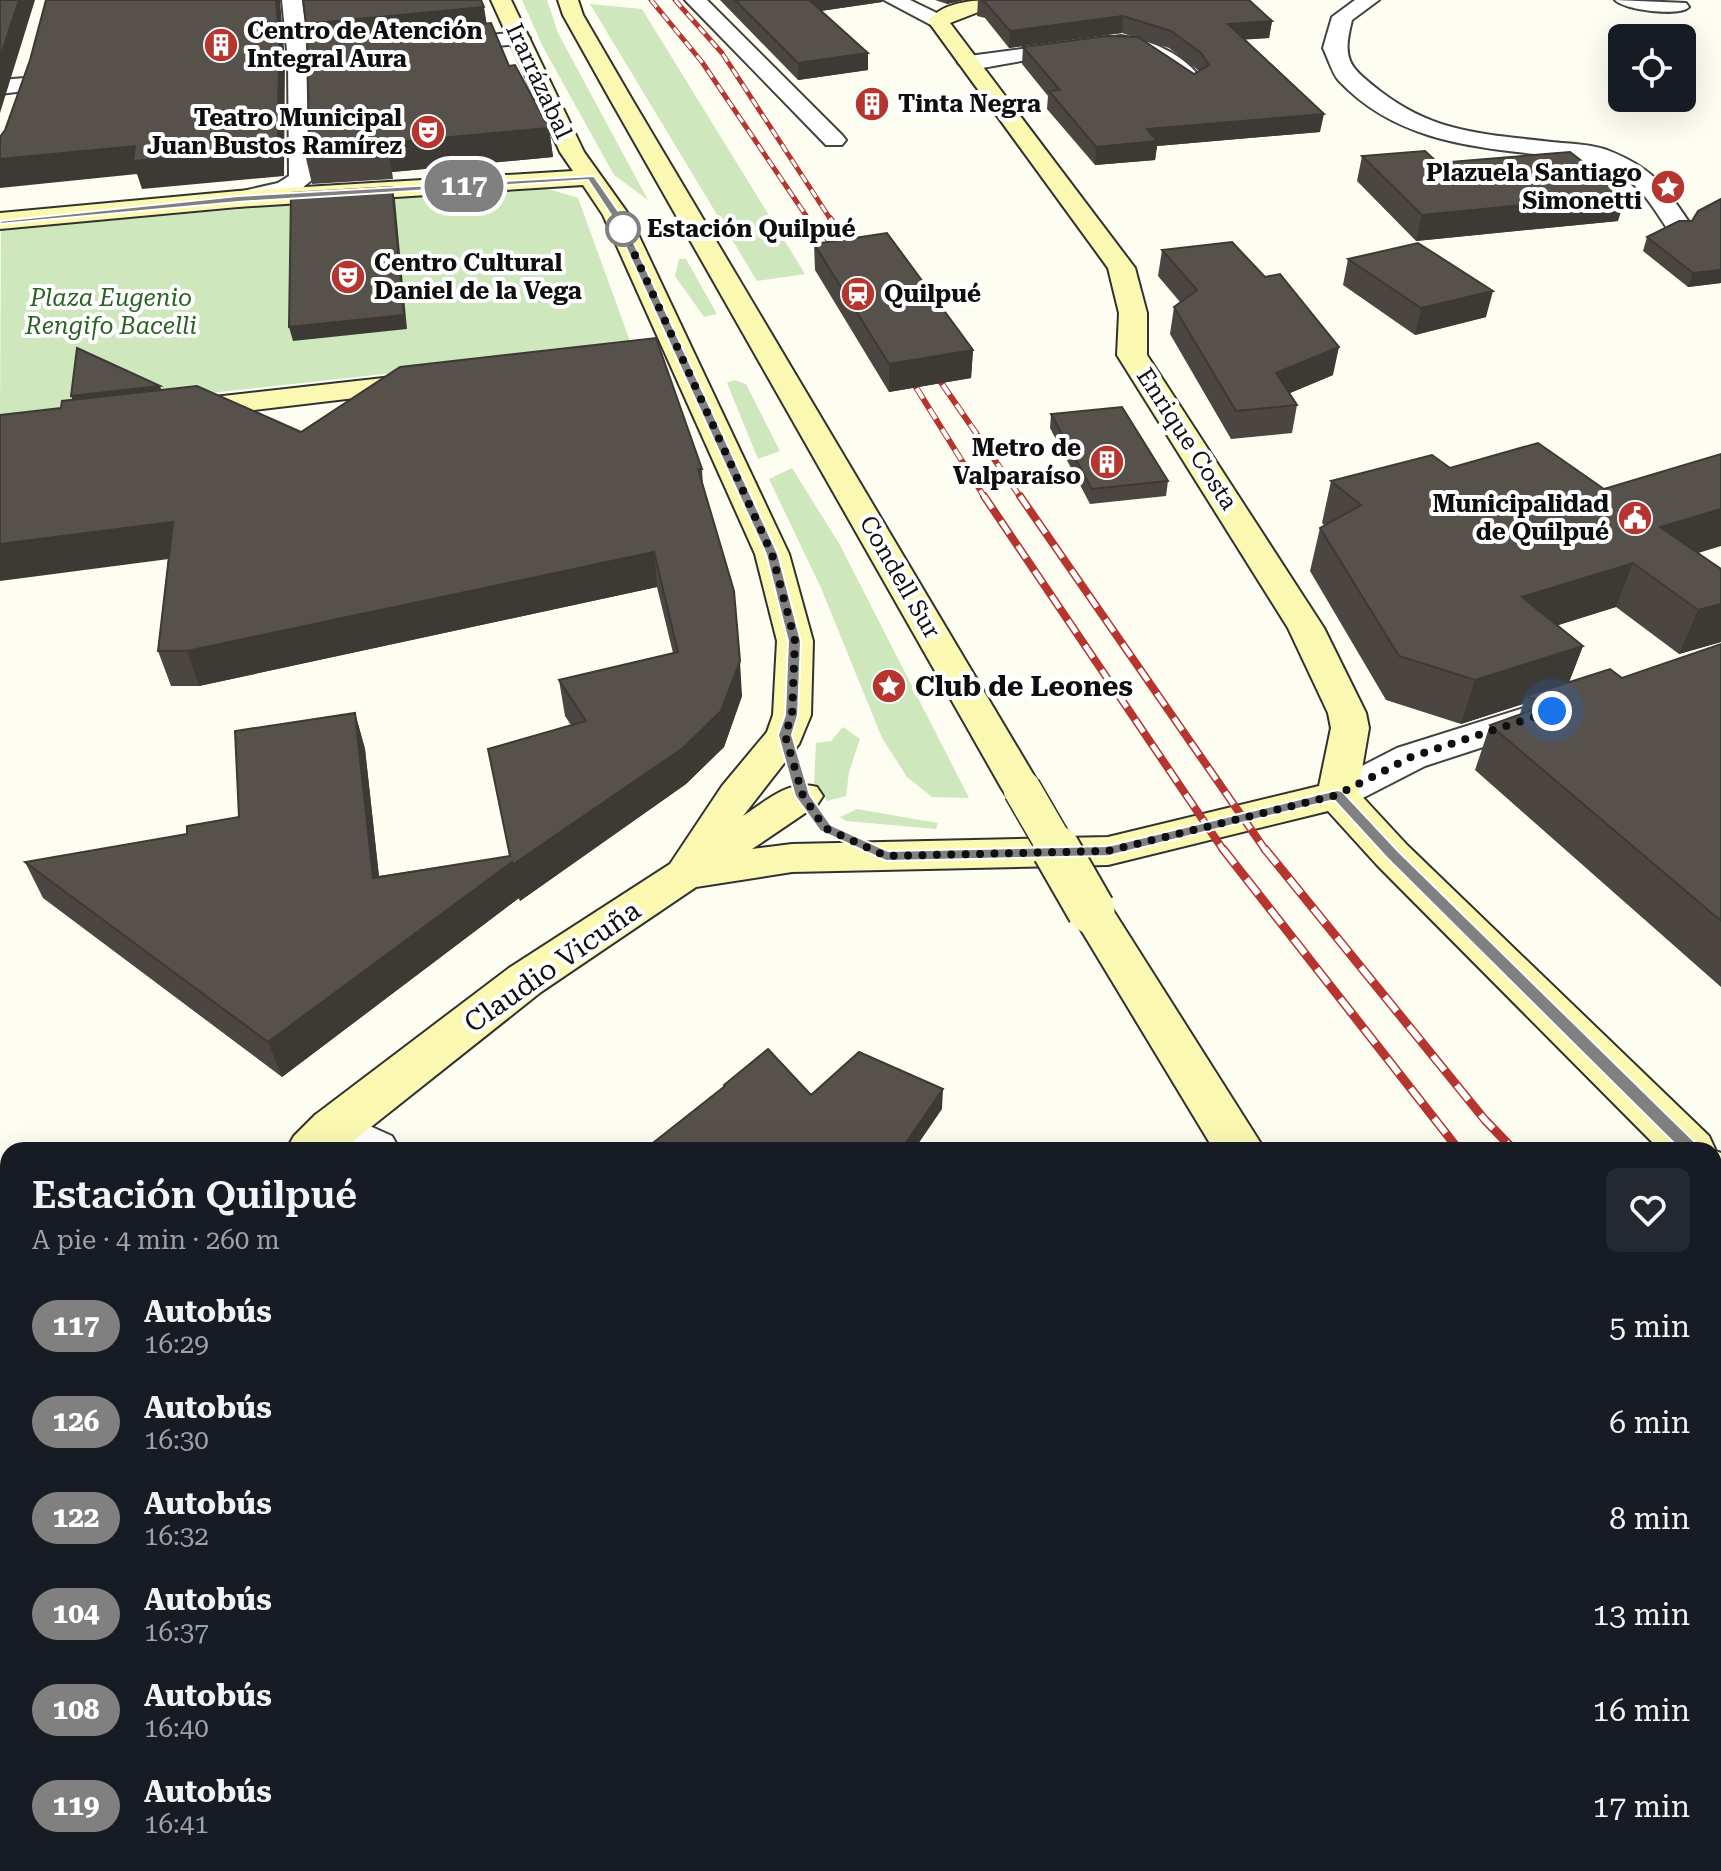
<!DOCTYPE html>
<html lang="es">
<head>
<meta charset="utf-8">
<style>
  :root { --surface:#171b24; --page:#242831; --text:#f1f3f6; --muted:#9ea1a6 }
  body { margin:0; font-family:"Roboto Serif",serif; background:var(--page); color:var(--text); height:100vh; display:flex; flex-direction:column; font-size:30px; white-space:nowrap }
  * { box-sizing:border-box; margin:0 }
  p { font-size:26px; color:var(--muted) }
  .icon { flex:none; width:44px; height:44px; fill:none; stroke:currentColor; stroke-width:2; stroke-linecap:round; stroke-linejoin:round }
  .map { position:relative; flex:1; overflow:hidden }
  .sheet { position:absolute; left:0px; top:1142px; width:1722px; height:730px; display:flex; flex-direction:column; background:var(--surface); border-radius:24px 24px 0 0; box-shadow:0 8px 32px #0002 }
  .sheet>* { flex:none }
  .badge { padding:0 16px; border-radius:26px; font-size:28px; line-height:52px }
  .tools { position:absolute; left:1608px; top:24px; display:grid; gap:16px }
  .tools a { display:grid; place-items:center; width:88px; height:88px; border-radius:12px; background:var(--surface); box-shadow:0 8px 32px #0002; font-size:40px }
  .you { position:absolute; width:40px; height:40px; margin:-20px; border:6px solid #fff; border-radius:50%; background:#1a73e8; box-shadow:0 0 0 12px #1a73e833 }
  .map>.badge { position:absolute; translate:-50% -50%; box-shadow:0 0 0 4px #fff }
  .round { display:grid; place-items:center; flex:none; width:84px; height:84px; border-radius:12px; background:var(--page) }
  .overview { display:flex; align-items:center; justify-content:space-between; height:136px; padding:0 32px }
  h1 { font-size:38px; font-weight:600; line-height:60px }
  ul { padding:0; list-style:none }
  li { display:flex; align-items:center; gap:24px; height:96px; padding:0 32px }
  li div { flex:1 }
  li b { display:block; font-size:30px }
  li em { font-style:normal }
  li .badge { min-width:88px; font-weight:700; text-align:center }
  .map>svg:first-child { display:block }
  .green { fill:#cfe7bd }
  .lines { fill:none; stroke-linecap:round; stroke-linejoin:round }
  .street-casing { stroke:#424242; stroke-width:4 }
  .secondary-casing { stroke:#313131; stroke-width:4 }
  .street { fill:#fff; fill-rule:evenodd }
  .secondary { fill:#faf8b1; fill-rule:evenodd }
  .rail-far4-casing { stroke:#b6352f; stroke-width:5 }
  .rail-far3-casing { stroke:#b6352f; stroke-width:6 }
  .rail-far2-casing { stroke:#b6352f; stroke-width:8 }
  .rail-far1-casing { stroke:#b6352f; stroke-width:9 }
  .rail-casing { stroke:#b6352f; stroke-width:11 }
  .rail-far4 { stroke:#fff; stroke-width:3; stroke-dasharray:9; stroke-linecap:butt }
  .rail-far3 { stroke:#fff; stroke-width:4; stroke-dasharray:12; stroke-linecap:butt }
  .rail-far2 { stroke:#fff; stroke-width:5; stroke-dasharray:15; stroke-linecap:butt }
  .rail-far1 { stroke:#fff; stroke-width:6; stroke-dasharray:19; stroke-linecap:butt }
  .rail { stroke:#fff; stroke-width:8; stroke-dasharray:25; stroke-linecap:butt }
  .secondary-bridge-far1-casing { stroke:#313131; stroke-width:40; stroke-linecap:butt }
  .secondary-bridge-casing { stroke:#313131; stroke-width:51; stroke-linecap:butt }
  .secondary-bridge-far1 { stroke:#faf8b1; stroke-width:37 }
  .secondary-bridge { stroke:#faf8b1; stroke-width:47 }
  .wall { fill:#4b4641; fill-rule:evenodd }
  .shaded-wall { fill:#3d3935 }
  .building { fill:#57514c; stroke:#3d3935; stroke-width:2 }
  .line { fill:#808080; stroke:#fff; stroke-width:2 }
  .walk { stroke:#0f0f0f; stroke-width:8; stroke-dasharray:0 14.4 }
  .stop-dot { fill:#fff; stroke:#808080; stroke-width:4 }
  .labels { text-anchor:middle; stroke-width:8; stroke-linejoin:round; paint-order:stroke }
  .far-poi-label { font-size:24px; font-weight:bold; fill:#0f0f0f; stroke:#fff; text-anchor:start }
  .far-street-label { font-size:24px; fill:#0f0f0f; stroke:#fff }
  .far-stop-label { font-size:24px; font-weight:bold; fill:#0f0f0f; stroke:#fff; text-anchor:start }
  .far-park-label { font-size:24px; font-style:italic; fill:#2a6323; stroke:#fff }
  .poi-label { font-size:28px; font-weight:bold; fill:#0f0f0f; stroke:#fff; text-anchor:start }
  .street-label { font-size:28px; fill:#0f0f0f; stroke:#fff }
</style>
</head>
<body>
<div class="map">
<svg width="1721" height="1871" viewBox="0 0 1721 1871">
  <rect width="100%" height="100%" fill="#fefdf2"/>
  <path class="green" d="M522 0H547L558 33 648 200 614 175 543 47Z
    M590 4 642 9 805 274 757 281Z
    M516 185 552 190 578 198 630 341 614 349 0 416 1 230Z
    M679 259H686L717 314 704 317 675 276Z
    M734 380 746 384 780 451 758 459 727 383Z
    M792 468 840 545 969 798 932 797 907 777 882 738 821 588 769 479Z
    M843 727 860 739 849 772 846 796 827 801 814 783 816 743 831 741Z
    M857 809 938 823 936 829 846 821 840 817Z"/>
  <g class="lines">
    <g class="street-casing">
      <path id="street" d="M282 0H302L310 61 313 179 295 194 238 207 229 204 225 199 229 194 278 183 289 176 288 61Z
        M685 0H707L842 135 846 140 842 145H826Z
        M884 0H910L945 17 948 21 945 25H931Z
        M1355 0H1379L1352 20C1342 60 1348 66 1380 91 1436 134 1485 134 1552 142 1570 144 1590 144 1607 150 1653 168 1664 185 1691 225L1687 231H1669C1653 208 1642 186 1617 173 1591 159 1563 158 1534 154 1462 146 1392 137 1339 81 1332 73 1328 58 1323 48L1332 17Z
        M1615 0 1686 3 1689 7C1680 17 1624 10 1615 0Z
        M519 32 530 38 527 43 438 52 427 46 438 40Z
        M1121 36C1154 41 1184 54 1204 82L1193 89C1172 83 1159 58 1137 51 1109 43 1003 65 969 70L958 63 969 56Z
        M25 78 33 80 36 85 33 90 0 94V80Z
        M1543 702 1557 705 1562 714 1557 723 1425 766 1351 804 1337 808 1323 804 1317 795 1323 786 1397 748Z
        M332 1109 392 1136 400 1150C368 1150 324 1161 308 1129L315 1115Z"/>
    </g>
    <g class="secondary-casing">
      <path id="secondary" d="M491 0H511L584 152 629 215 789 554 813 641 811 715 799 744 743 816C766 801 789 779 817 787L823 796 817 805 752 849 792 844 1108 837 1319 786 1331 728 1328 713 1288 628 1117 355 1119 313 1108 268 928 21C945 0 977 0 1002 0L999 4 950 23 1135 268 1147 313V355L1324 628 1366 713 1369 728 1358 792 1407 845 1709 1136 1716 1151 1721 1153V1199L1714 1196V1150H1660L1377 865 1328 811 1108 865 792 872 696 887 541 992 342 1150H286L294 1136 315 1115 509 968 670 864 722 786 767 732 773 715 777 641 755 554 603 215 583 185 238 207 0 229V213L238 191 573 171 560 152Z
        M558 0H578L583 15 633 101 1042 789 1036 798 1022 802 1008 798 1002 789 611 101 563 15Z
        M428 373 439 376 443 382 439 388 179 419 168 417 164 410 168 403 179 401Z
        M1091 895 1106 899 1265 1150H1214L1069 910 1076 899Z
        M8 1431V1490L0 1493V1434Z
        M1714 1765 1721 1768V1839L1714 1836Z
        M1714 1843 1721 1860V1871H1654L1655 1864H1714Z"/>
    </g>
    <use href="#street" class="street"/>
    <use href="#secondary" class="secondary"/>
    <g class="rail-far4-casing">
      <path id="rail-far4" d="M651 0 702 62 809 220
        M675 0 722 53 831 220"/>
    </g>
    <g class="rail-far3-casing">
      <path id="rail-far3" d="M807 218 836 260
        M830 218 857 259
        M929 365 1021 498
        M904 368 985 498"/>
    </g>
    <g class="rail-far2-casing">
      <path id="rail-far2" d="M984 496 1224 851
        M1020 496 1266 851"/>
    </g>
    <g class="rail-far1-casing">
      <path id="rail-far1" d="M1223 849 1459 1150
        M1265 849 1485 1120 1514 1150"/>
    </g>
    <g class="rail-casing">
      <path id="rail" d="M1714 1352 1721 1360
        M1714 1418 1721 1425"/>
    </g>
    <use href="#rail-far4" class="rail-far4"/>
    <use href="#rail-far3" class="rail-far3"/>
    <use href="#rail-far2" class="rail-far2"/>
    <use href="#rail-far1" class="rail-far1"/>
    <use href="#rail" class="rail"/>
    <g class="secondary-bridge-far1-casing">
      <path id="secondary-bridge-far1" d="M1022 789 1058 851"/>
    </g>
    <g class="secondary-bridge-casing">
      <path id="secondary-bridge" d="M1056 849 1091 910"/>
    </g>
    <use href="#secondary-bridge-far1" class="secondary-bridge-far1"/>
    <use href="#secondary-bridge" class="secondary-bridge"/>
  </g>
  <path class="wall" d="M720 0H883L882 2 821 11 868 70 798 80Z
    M935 0H964L947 4Z
    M978 0H1249L1272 21 1269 38 1244 39 1320 132 1157 146 1155 160 1095 165 1047 109 1048 96 1022 64 1023 47 1134 37 1122 33 1009 48 985 18 977 16ZM1142 39 1169 48 1199 71 1194 74Z
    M486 23 509 66 549 128 553 157 392 172 393 179 312 184 305 154 309 150 310 41 306 24Z
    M1362 156 1438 163 1618 221 1416 241 1357 181Z
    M1721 199V283L1688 287 1643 251 1647 237 1692 221Z
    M814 244 973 350 971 378 889 392 815 270Z
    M1162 250 1333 375 1290 393 1297 405 1292 433 1231 439 1170 334 1174 307 1180 302 1158 276Z
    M1348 259 1486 317 1415 335 1343 285Z
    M162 390 301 432 702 469 703 485 742 696 724 747 686 784 520 901 519 898 282 1077 43 898 25 862 187 834 239 817 355 713 365 749 379 876 510 856 571 725 565 716 559 680 673 653 657 587 199 686H171L158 651 168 559 61 408 73 400 71 396Z
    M1051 414 1168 481 1166 496 1090 504 1050 428Z
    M1450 468 1604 489 1721 569V642L1679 654 1616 607 1557 625 1583 646 1569 682 1622 678 1721 644V987L1475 770 1490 725 1520 714 1523 704 1461 724 1386 700 1310 571 1320 528 1324 525 1322 523 1331 481Z"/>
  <path class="shaded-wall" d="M19 0H35L0 113V58Z
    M276 0H280L285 61 284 176 142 189 137 174 0 188V159Z
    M805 0H883L882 2 806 13Z
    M947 0H964L947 4Z
    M484 7 488 32 312 50 306 24Z
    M1123 16 1122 33 1009 48 1010 31Z
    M1272 21 1269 38 1225 41 1228 24Z
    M868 53V70L798 80V63Z
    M1324 114 1320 132 1157 146 1155 160 1095 165 1096 147 1147 129Z
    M549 128 553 157 392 172 393 179 387 143Z
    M392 187 395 200 407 329 293 341 289 327Z
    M1626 195 1618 221 1416 241 1422 215Z
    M1721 270V283L1688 287 1693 273Z
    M1493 291 1486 317 1415 335 1421 308Z
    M1339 347 1333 375 1271 401 1276 373Z
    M973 350 971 378 889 392V364Z
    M160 386 165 400 77 410 71 396Z
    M1721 509V546L1643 570 1660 527Z
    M173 522 184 557 0 581V544Z
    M654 552 657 587 199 686 187 651Z
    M1633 563 1616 607 1508 641 1522 597Z
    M1721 604V642L1679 654 1698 610Z
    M1583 646 1566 690 1526 696 1523 704 1461 724 1475 680Z
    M740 661 742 696 724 747 686 784 520 901 519 898 282 1077 268 1042 512 862Z
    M355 713 365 749 383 914 373 878Z
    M943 1089 942 1109 914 1150H901Z
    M8 1777V1798L0 1790V1787Z"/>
  <path class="building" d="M0 0H19L0 58Z
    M46 0H276L279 36 278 148 133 161 135 146 0 159V137L5 130 30 60Z
    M303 0H481L484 7 306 24Z
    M735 0H809L868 53 798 63Z
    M981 0H1249L1272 21 1228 24 1324 114 1147 129 1157 141 1096 147 1049 91 1060 90 1023 47 1106 36 1138 37 1194 74 1209 65 1201 53 1171 31 1123 16 1010 31 985 2Z
    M491 23 509 66 515 65 549 128 387 143V149L305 154 309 150 307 41Z
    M1425 151 1438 163 1570 152 1626 195 1422 215 1362 156Z
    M392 187 404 315 289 327 291 193Z
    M1721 199V270L1693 273 1647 237 1679 221H1692L1698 211Z
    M887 233 973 350 889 364 814 244Z
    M1232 242 1265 277 1280 274 1339 347 1276 373 1297 405 1236 411 1174 307 1197 290 1162 250Z
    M1418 243 1493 291 1421 308 1348 259Z
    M656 338 702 469H698L734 591 740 661 721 711 683 748 512 865V862L268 1042 25 862 187 834V826L239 817 235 731 355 713 373 878 510 856 488 749 586 721 559 680 678 652 654 552 187 651H158L173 522 0 544V415L61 408 62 401 197 386 301 432 400 367Z
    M77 348 160 386 71 396Z
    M1122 407 1168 481 1092 489 1051 414Z
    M1538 443 1604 489 1721 454V509L1660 527 1721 569V604L1698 610 1633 563 1522 597 1583 646 1475 680 1399 656 1320 528 1361 505 1331 481 1432 455 1450 468Z
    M1721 644V921L1490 725 1550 704 1526 696 1610 669 1622 678Z
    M768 1049 811 1095 859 1052 943 1089 901 1150H644L725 1086 724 1085Z
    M0 1512 8 1517V1777L0 1787Z
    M217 1864H255L265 1871H211Z
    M475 1864H1601L1602 1871H471Z"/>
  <path class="line" d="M594 176 621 215 778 554 801 641 798 715 792 735 810 795 831 825 888 851 1108 846 1337 790 1342 791 1398 851 1698 1145 1701 1150 1698 1155H1686L1387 858 1334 800 1108 856 886 861 820 831 795 796 778 735 785 715 788 641 766 554 611 215 588 180 238 202 0 224V221L238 196Z"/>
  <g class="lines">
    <path class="walk" d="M623 229 772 554 795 641 792 715 785 735 803 796 825 828 886 856 1108 851 1337 795 1411 757 1552 711"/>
  </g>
  <defs>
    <g id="building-disc" transform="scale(1.8)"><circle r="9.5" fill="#b6352f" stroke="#fff"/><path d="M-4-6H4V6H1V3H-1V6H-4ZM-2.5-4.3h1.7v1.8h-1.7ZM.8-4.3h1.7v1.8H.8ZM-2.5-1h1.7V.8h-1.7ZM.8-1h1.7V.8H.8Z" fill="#fff"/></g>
    <g id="theatre-disc" transform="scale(1.8)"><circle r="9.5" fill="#b6352f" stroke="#fff"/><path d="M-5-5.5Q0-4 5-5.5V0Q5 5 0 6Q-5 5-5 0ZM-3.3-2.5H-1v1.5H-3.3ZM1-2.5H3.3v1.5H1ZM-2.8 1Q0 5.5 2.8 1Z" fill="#fff"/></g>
    <g id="sight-disc" transform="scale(1.8)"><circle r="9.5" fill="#b6352f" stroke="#fff"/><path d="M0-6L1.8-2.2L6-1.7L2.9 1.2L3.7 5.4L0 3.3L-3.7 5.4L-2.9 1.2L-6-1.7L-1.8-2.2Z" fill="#fff"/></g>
    <g id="station-disc" transform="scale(1.8)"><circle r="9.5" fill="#b6352f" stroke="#fff"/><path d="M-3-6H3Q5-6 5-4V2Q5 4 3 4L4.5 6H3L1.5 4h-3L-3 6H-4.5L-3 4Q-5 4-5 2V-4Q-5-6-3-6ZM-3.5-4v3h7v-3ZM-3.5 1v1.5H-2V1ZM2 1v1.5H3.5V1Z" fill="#fff"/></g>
    <g id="civic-disc" transform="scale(1.8)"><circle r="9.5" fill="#b6352f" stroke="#fff"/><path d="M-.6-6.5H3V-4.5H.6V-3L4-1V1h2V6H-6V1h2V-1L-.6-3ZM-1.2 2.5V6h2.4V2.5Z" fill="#fff"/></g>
  </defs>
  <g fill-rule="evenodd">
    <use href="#building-disc" x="221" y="45"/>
    <use href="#building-disc" x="872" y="104"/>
    <use href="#theatre-disc" x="428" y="132"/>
    <use href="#sight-disc" x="1668" y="187"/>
    <use href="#theatre-disc" x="348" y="277"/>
    <use href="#station-disc" x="858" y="294"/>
    <use href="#building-disc" x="1107" y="462"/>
    <use href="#civic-disc" x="1635" y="518"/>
    <use href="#sight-disc" x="889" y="686"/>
  </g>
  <circle class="stop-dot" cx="623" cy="229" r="16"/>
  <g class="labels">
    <g class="far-poi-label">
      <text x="247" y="39">Centro de Atención<tspan x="247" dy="28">Integral Aura</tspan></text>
      <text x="898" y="112">Tinta Negra</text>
      <text x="402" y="126" text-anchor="end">Teatro Municipal<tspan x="402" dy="28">Juan Bustos Ramírez</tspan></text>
      <text x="1642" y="181" text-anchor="end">Plazuela Santiago<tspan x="1642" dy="28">Simonetti</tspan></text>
      <text x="374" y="271">Centro Cultural<tspan x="374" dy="28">Daniel de la Vega</tspan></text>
      <text x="884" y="302">Quilpué</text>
      <text x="1081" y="456" text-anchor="end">Metro de<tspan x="1081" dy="28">Valparaíso</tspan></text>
      <text x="1609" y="512" text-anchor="end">Municipalidad<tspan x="1609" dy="28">de Quilpué</tspan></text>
    </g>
    <g class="far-street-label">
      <text transform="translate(539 81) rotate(65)" y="8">Irarrázabal</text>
      <text transform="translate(1187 439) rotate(57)" y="8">Enrique Costa</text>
      <text transform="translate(900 577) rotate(60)" y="8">Condell Sur</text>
    </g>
    <g class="far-stop-label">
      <text x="647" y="237">Estación Quilpué</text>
    </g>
    <g class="far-park-label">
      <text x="111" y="306">Plaza Eugenio<tspan x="111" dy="28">Rengifo Bacelli</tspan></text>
    </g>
    <g class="poi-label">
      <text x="915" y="696">Club de Leones</text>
    </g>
    <g class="street-label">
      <text transform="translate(552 966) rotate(-35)" y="10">Claudio Vicuña</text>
    </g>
  </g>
</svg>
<div class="tools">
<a><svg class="icon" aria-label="locate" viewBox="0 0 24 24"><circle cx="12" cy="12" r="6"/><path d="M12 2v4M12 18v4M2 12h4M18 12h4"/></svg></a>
</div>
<div class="you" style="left:1552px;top:711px"></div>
<b class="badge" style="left:464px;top:186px;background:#808080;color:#fff">117</b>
<section class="sheet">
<div class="overview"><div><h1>Estación Quilpué</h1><p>A pie · 4 min · 260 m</p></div><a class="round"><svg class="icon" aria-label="heart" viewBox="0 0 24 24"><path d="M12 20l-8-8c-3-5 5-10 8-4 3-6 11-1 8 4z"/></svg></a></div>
<ul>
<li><span class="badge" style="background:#808080;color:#fff">117</span><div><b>Autobús</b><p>16:29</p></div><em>5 min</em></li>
<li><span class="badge" style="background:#808080;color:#fff">126</span><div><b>Autobús</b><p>16:30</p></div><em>6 min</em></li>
<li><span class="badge" style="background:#808080;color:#fff">122</span><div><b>Autobús</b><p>16:32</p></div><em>8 min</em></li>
<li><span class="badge" style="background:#808080;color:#fff">104</span><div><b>Autobús</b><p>16:37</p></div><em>13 min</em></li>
<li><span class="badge" style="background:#808080;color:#fff">108</span><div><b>Autobús</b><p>16:40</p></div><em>16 min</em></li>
<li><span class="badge" style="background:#808080;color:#fff">119</span><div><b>Autobús</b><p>16:41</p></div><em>17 min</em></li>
</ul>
</section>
</div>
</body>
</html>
